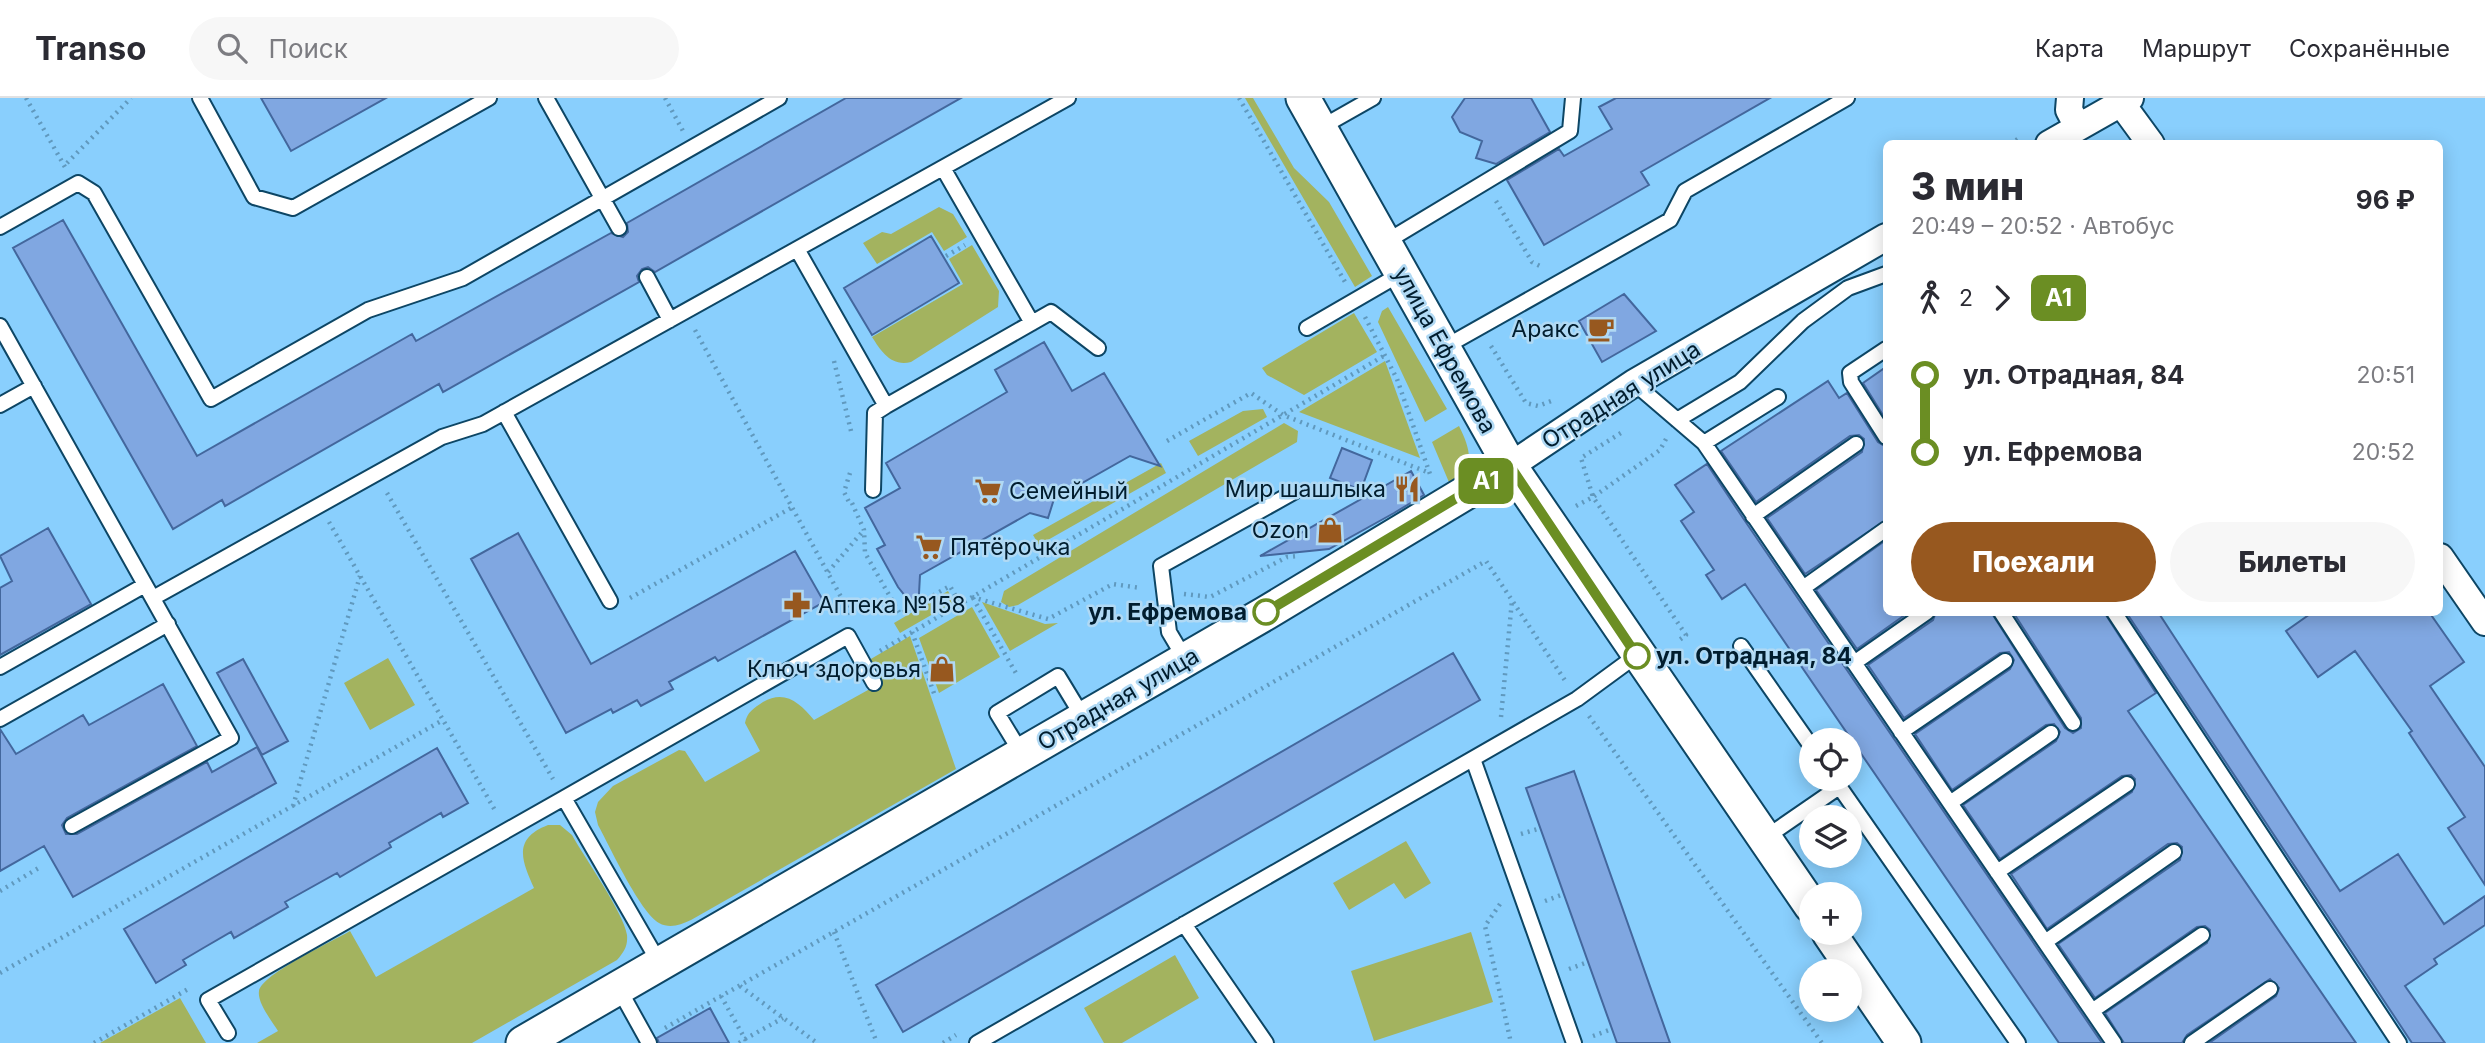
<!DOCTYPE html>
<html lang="ru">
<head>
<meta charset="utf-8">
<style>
  :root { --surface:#fff; --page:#f7f7f7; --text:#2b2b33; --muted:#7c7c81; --line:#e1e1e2; --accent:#97581f }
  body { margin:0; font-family:Inter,sans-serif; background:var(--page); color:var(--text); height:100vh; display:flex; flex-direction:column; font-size:26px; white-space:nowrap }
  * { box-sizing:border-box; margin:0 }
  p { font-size:23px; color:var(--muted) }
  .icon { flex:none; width:38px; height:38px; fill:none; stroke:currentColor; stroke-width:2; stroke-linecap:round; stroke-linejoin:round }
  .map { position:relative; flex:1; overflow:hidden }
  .panel { position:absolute; left:1883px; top:42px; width:560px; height:476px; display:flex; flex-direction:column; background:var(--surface); border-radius:10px; box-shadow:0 4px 18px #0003 }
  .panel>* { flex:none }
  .badge { padding:0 14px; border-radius:10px; font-size:24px; line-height:46px }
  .fabs { position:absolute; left:1799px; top:630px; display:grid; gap:14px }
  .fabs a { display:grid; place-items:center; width:63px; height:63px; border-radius:50%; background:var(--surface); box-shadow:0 4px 18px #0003; font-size:35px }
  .map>.badge { position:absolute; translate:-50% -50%; box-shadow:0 0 0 4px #fff }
  .legs { display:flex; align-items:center; gap:10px; height:77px; padding:0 28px; font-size:23px }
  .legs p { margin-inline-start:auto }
  .head { display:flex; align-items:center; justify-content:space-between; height:119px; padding:0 28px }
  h1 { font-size:38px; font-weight:800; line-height:52px }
  .primary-button { display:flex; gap:14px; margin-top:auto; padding:14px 28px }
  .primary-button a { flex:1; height:80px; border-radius:42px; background:var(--accent); color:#fff; font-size:28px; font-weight:800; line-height:80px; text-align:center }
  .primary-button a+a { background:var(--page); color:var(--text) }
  ul { padding:0 28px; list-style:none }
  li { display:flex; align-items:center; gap:24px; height:77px; font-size:26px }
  li i { display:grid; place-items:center; width:10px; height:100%; margin:0 9px; background:currentColor }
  li i::after { content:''; width:18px; height:18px; margin:-9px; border:5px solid; border-radius:50%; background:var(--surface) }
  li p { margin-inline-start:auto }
  li:first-child i { background:linear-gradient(#0000 50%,currentColor 0) }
  li:last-child i { background:linear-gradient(currentColor 50%,#0000 0) }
  header { display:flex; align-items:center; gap:42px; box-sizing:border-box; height:98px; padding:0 35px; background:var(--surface); border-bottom:2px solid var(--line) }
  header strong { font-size:33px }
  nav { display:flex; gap:38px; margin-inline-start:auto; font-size:24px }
  .search { width:490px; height:63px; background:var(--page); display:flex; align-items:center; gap:18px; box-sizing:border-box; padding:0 24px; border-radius:38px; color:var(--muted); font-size:26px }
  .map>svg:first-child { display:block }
  .green { fill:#a3b35f }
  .building { fill:#80a7e1; stroke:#43679d; stroke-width:2 }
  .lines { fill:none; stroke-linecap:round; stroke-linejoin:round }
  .service-casing { stroke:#0d4665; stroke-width:18 }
  .minor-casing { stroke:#0d4665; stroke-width:30 }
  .tertiary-casing { stroke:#0d4665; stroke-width:37 }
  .path { stroke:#6099be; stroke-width:4.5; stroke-dasharray:2 5; stroke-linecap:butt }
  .service { stroke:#fff; stroke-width:14 }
  .minor { stroke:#fff; stroke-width:26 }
  .tertiary { stroke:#fff; stroke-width:33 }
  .line-1-casing { stroke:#fff; stroke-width:16 }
  .line-1 { stroke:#6b8e23; stroke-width:10 }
  .stop-1-dot { fill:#fff; stroke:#6b8e23; stroke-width:3.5 }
  .labels { text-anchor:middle; stroke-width:5; stroke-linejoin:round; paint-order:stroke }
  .poi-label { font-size:23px; fill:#011d2e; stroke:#b0d9f4; text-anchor:end }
  .street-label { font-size:23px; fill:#011d2e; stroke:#b0d9f4 }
  .stop-label { font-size:23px; font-weight:bold; fill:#011d2e; stroke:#b0d9f4; text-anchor:end }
</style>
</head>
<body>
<header>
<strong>Transo</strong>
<div class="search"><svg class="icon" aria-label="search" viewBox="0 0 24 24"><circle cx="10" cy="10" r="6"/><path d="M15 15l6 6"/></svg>Поиск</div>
<nav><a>Карта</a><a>Маршрут</a><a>Сохранённые</a></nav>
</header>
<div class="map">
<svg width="2485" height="945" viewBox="0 0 2485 945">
  <rect width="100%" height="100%" fill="#89cffd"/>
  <path class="green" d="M1245 0H1253L1294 70 1329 104 1372 178 1355 189Z
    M939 109 953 116 967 139 944 153 932 134 877 166 863 145 882 134 891 136Z
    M972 147 999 193 998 209 911 264C891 269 881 253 872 239L963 186 949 161Z
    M1388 209 1447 311 1425 324 1378 224 1382 213Z
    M1354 215 1377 254 1304 297 1267 277 1262 270Z
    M1385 263 1420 360 1299 314Z
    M1263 311 1267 319 1198 358 1189 343 1243 313Z
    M1284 325 1298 333 1297 344 1018 507 1009 509 1001 504 1004 493Z
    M1459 328C1472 354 1475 371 1451 389L1432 344Z
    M1161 365 1166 375 1039 447 1033 437Z
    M948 493 954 504 900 535 894 525Z
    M982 504 1045 526 1058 525 1010 553Z
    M972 509 1000 559 939 595 919 540Z
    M910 538 956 671 691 822C680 827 670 831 659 825 640 814 610 749 598 727L595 714 598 704 613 688 679 652 685 653 705 684 760 653 745 625C747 614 754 610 763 604 785 591 800 605 814 622L877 587 864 565Z
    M388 560 415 607 370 632 344 585Z
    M548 727H560L572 737C584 759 624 815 627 837 628 848 624 854 617 862L472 945H257L278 933C272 923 257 905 259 893 262 876 333 843 350 833L376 879 534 790C522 763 512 741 548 727Z
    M1406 743 1431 785 1405 801 1394 785 1349 812 1333 785Z
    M1471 834 1493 904 1374 943 1351 873Z
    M1175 857 1199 900 1122 945H1104L1084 910Z
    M180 900 206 945H100Z"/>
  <path class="building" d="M261 0H386L291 53Z
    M846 0H961L655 174 648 169 642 171 637 178 639 184 443 294 439 286 225 408 222 402 173 431 13 150 63 122 197 358 412 236 416 243 611 135 623 139 628 134 627 125Z
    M1465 0H1531L1550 34 1496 66 1476 60 1482 43 1460 34 1452 19Z
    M1616 0H1770L1641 74 1649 87 1544 147 1507 82 1559 51 1564 58 1612 31 1599 9Z
    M931 138 959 185 872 237 844 190Z
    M1624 196 1656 233 1602 264 1579 223Z
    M1044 244 1072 293 1104 275 1160 368 1130 358 1054 401 1048 420 1030 415 920 477 918 514 898 489 877 451 885 447 865 410 900 390 886 365 1007 294 995 272Z
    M1886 269V322L1863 285Z
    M1828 283 1839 300 1847 295 1878 344 1886 349V422L1805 476 1767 420 1862 354 1864 341 1859 337 1850 338 1756 404 1721 353Z
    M1342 350 1372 362 1361 392 1330 380Z
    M1707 366 1745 423 2102 945H2059L1745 486 1722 501 1706 477 1714 472 1681 423 1694 414 1675 387Z
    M1411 373 1424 397 1394 415 1329 451 1260 458Z
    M48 430 91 506 0 557V490L12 483 0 458Z
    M518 435 591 566 795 453 824 504 718 563 715 559 669 584 673 591 641 608 637 602 613 615 611 611 566 635 471 461Z
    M1886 442V514H1909L1857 551 1816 492Z
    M1936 514H1991L2065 630 2073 635 2081 630V620L2013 514H2104L2156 595 2128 613 2356 945H2209L2276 898 2279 890 2270 881 2187 937 2182 945H2124L2105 915 2207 845 2210 832 2205 828 2197 829 2095 900 2058 846 2180 762 2182 749 2177 745 2168 746 2047 831 2011 776 2132 694 2135 681 2131 677 2122 678 2000 761 1963 707 2056 643 2060 634 2054 626 2046 627 1952 692 1915 636 2010 571 2014 562 2009 554 2000 555 1904 620 1868 567 1933 522Z
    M2126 514H2158L2340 793 2398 756 2444 826 2485 798V827L2434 861 2437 866 2405 888 2445 945H2412Z
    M2313 514H2429L2464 564 2430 588 2485 669V787L2448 730 2465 719 2409 635 2412 633 2355 553 2318 579 2286 533Z
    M1453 555 1480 602 903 934 876 887Z
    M243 561 288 643 262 657 217 575Z
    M163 586 197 648 67 720 62 727 66 736H77L207 664 212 674 257 649 276 685 73 799 44 748 0 773V631L16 656 83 617 89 627Z
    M437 650 468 705 443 719 441 715 389 745 391 749 340 779 337 775 285 804 288 809 234 840 231 834 205 849 183 862 186 867 156 885 124 831Z
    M1574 673 1670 945H1617L1526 690Z
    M710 910 729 945H659L657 940Z"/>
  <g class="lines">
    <g class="service-casing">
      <path id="service" d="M200 0 254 99 293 110 489 0
        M546 0 619 130
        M1320 30 1373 0
        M943 70 1032 225
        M0 129 78 85 94 95 211 301 368 212 463 180 779 0
        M1384 145 1570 33 1573 0
        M797 151 886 308
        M647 179 670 222
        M0 228 231 640 72 728
        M1307 230 1402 175
        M1443 250 1670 122 1685 93 1847 0
        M1886 251 1850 275 1851 284 1886 339
        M1634 285 1704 345 2114 945
        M0 307 34 288
        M504 314 610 503
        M1677 322 1740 284 1803 223 1848 190 1886 176
        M1704 345 1778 299
        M873 392 875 315 886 308 1051 214 1098 250
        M1753 418 1856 346
        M1803 490 1886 431
        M153 500 442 339 483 326 1068 0
        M2001 514 2073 625
        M2114 514 2399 945
        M1741 548 1811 648
        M1185 561 1169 534 1161 468 1294 394
        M1854 565 1927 514
        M0 569 145 487
        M0 621 168 526
        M1901 634 2005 563
        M1022 656 997 615 1058 578 1084 621
        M1473 661 1574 945
        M1834 681 2018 945
        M1950 705 2051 635
        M1765 740 1839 689
        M1997 774 2127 686
        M1184 826 1266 945
        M2045 844 2174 754
        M660 866 564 700 848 538 874 585
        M619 891 649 945
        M2092 913 2202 837
        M228 935 208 902 564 700
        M977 945 1577 601 1637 557
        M2192 945 2270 891"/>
    </g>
    <g class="minor-casing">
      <path id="minor" d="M2070 0 2069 12 2078 29
        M2121 5 2151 46
        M2049 46 2130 0
        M1510 368 1634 285 1886 139
        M2440 459 2485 524"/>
    </g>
    <g class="tertiary-casing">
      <path id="tertiary" d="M1303 0 1510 368 1811 808
        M1829 835 1904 945
        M523 945 1266 515 1510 368"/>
    </g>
    <path class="path" d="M26 0 65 69
      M665 0 683 33
      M1239 0 1345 184
      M2010 46 2021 39
      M67 65 131 0
      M1496 103 1532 164 1542 169
      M946 158 965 147
      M1365 219 1397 281 1431 379
      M695 232 852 519
      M1491 248 1526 305 1538 308 1554 302
      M834 263 851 333
      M1666 341 1660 352 1593 399 1686 537 1678 543
      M1167 343 1251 295 1283 317 1427 374
      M850 375 844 394 850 406
      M387 395 553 681
      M852 405 864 432 865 455 900 516 950 488 960 506
      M1576 408 1593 399 1581 360 1624 333
      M329 424 496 714
      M828 474 863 433
      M1184 496 1210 499 1287 459 1298 458
      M972 499 1048 521 1113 486 1141 490
      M630 500 791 410
      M973 500 1017 577
      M912 534 935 598
      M880 553 1387 256
      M1589 618 1822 945
      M1501 619 1512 502
      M293 708 360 478
      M1521 736 1541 730
      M0 793 42 768
      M1545 803 1564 796
      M1500 806 1485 828 1511 945
      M834 834 877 945
      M1569 871 1588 864
      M0 875 443 622
      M740 888 817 945
      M721 898 745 941 783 920
      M665 930 1486 463 1566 584
      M1593 938 1612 931
      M94 945 190 890
      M739 945 745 941 747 945
      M943 945 956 937"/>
    <use href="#service" class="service"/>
    <use href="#minor" class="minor"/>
    <use href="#tertiary" class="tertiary"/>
  </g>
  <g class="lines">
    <g class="line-1-casing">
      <path id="line-1" d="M1266 514 1510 368 1637 558"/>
    </g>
    <use href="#line-1" class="line-1"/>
  </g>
  <defs>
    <g id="cafe-bare" transform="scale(2.1)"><path d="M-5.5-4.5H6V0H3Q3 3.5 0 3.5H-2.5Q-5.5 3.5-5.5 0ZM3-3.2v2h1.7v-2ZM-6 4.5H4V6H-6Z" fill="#97581f" stroke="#b0d9f4" stroke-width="2.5" paint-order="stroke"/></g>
    <g id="restaurant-bare" transform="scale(2.1)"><path d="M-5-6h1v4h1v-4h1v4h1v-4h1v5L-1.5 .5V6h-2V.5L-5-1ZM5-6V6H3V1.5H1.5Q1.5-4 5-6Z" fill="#97581f" stroke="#b0d9f4" stroke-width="2.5" paint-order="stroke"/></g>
    <g id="supermarket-bare" transform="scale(2.1)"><path d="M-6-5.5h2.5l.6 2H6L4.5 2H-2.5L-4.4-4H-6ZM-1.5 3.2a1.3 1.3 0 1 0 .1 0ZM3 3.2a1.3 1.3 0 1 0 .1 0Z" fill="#97581f" stroke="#b0d9f4" stroke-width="2.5" paint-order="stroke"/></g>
    <g id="shop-bare" transform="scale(2.1)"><path d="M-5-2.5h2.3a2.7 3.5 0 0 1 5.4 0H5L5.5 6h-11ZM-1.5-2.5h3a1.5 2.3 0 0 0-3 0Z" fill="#97581f" stroke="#b0d9f4" stroke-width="2.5" paint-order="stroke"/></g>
    <g id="pharmacy-bare" transform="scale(2.1)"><path d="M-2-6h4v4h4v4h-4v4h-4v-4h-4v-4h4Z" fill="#97581f" stroke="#b0d9f4" stroke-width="2.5" paint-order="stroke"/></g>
  </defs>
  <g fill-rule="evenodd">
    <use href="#cafe-bare" x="1601" y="231"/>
    <use href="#restaurant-bare" x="1407" y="391"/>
    <use href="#supermarket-bare" x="988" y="393"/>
    <use href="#shop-bare" x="1330" y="432"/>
    <use href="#supermarket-bare" x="929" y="449"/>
    <use href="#pharmacy-bare" x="797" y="507"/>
    <use href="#shop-bare" x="942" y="571"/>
  </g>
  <g class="stop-1-dot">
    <circle cx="1266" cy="514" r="12"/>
    <circle cx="1637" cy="558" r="12"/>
  </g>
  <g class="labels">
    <g class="poi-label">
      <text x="1580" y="239">Аракc</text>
      <text x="1386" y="399">Мир шашлыка</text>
      <text x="1009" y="401" text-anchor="start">Семейный</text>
      <text x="1309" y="440">Ozon</text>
      <text x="950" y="457" text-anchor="start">Пятёрочка</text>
      <text x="818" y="515" text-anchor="start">Аптека №158</text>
      <text x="921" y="579">Ключ здоровья</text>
    </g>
    <g class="street-label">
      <text transform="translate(1445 252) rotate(61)" y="8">улица Ефремова</text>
      <text transform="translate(1621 297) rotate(-32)" y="8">Отрадная улица</text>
      <text transform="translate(1118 601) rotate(-30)" y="8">Отрадная улица</text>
    </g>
    <g class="stop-label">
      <text x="1247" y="522">ул. Ефремова</text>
      <text x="1656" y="566" text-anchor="start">ул. Отрадная, 84</text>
    </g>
  </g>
</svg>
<div class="fabs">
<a><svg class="icon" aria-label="locate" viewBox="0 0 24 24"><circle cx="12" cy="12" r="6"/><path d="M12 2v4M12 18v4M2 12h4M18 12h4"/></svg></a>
<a><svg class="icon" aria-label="layers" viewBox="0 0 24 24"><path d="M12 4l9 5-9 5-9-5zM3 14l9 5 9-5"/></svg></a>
<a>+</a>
<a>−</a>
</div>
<b class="badge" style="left:1486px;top:383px;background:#6b8e23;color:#fff">А1</b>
<section class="panel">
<div class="head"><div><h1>3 мин</h1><p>20:49 – 20:52 · Автобус</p></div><b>96 ₽</b></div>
<div class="legs"><svg class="icon" aria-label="walk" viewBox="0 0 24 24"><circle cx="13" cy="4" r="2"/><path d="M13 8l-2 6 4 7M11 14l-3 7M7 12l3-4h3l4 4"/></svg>2<svg class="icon" aria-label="forward" viewBox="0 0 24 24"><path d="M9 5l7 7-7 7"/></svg><b class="badge" style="background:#6b8e23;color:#fff">А1</b></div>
<ul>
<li><i style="color:#6b8e23"></i><b>ул. Отрадная, 84</b><p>20:51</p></li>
<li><i style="color:#6b8e23"></i><b>ул. Ефремова</b><p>20:52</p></li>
</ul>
<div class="primary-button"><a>Поехали</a><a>Билеты</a></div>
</section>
</div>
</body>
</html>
